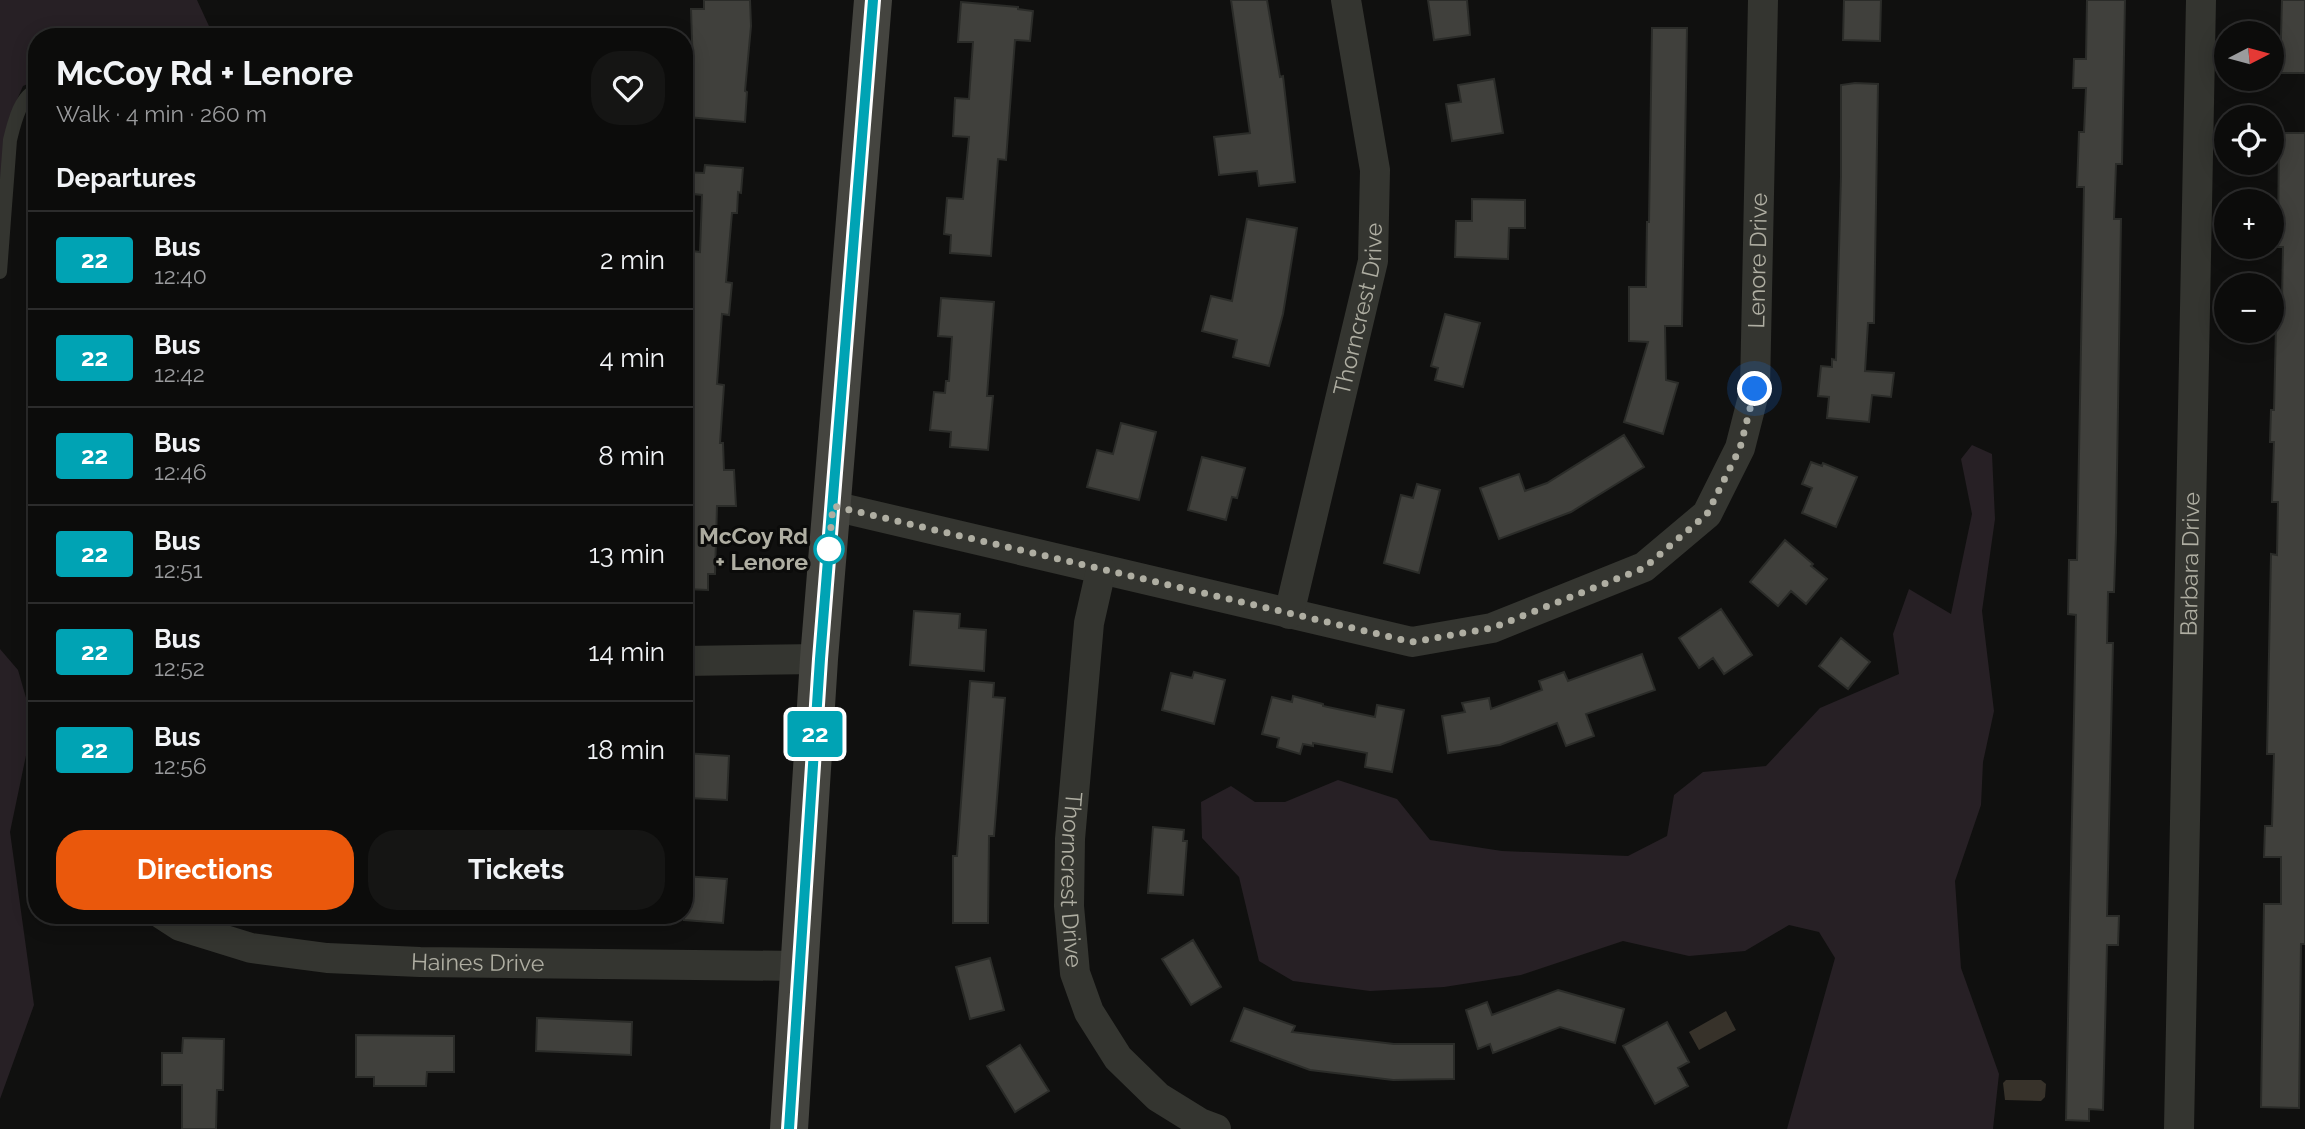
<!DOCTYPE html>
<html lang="en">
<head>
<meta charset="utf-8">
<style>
  :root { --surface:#0c0c0b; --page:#151514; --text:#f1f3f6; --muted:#9a9b9d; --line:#2c2c2c; --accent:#ea580c }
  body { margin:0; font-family:Raleway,sans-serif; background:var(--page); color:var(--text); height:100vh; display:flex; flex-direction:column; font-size:26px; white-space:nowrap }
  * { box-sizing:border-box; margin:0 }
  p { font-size:23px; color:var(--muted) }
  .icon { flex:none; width:38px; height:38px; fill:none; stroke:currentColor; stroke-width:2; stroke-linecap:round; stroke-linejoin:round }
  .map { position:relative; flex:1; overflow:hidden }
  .side { position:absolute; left:28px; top:28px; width:665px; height:896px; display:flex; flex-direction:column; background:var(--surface); border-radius:28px; box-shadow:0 4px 18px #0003,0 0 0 2px var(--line) }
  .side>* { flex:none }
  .badge { padding:0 14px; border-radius:5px; font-size:24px; line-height:46px }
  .needle { width:46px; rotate:84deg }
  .fabs { position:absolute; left:2214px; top:21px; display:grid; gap:14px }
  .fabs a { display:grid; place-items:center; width:70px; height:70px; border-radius:50%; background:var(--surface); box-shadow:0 4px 18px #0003,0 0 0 2px var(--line); font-size:35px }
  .you { position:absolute; width:35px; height:35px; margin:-18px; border:5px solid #fff; border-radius:50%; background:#1a73e8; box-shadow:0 0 0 10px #1a73e833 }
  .map>.badge { position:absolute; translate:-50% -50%; box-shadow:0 0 0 4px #fff }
  h2 { padding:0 28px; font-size:26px; line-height:63px }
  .round { display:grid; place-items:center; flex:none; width:74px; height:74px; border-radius:28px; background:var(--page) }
  .overview { display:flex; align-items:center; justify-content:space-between; height:119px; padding:0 28px }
  h1 { font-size:33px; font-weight:700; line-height:52px }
  .cta { display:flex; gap:14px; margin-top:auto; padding:14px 28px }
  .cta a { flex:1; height:80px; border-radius:28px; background:var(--accent); color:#fff; font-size:28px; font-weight:700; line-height:80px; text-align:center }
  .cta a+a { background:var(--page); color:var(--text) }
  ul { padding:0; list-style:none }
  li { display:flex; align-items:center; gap:21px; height:98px; padding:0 28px; border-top:2px solid var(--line) }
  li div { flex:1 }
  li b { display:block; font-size:26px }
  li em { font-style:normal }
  li .badge { min-width:77px; font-weight:700; text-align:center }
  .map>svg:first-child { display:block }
  .green { fill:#272025 }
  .water { fill:#37322a }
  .building { fill:#40403c; stroke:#2b2c29; stroke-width:2 }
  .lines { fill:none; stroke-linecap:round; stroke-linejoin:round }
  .lane { stroke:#343530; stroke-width:14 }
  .street { stroke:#343530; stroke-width:30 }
  .secondary { stroke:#44443f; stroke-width:38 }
  .line-casing { stroke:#fff; stroke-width:16 }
  .line { stroke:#00a3b4; stroke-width:10 }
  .walk { stroke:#afaea2; stroke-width:7; stroke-dasharray:0 12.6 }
  .stop-dot { fill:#fff; stroke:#00a3b4; stroke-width:3.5 }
  .labels { text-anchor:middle; stroke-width:6; stroke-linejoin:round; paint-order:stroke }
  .street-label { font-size:23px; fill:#afaea2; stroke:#0b0b0a }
  .stop-label { font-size:23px; font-weight:bold; fill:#afaea2; stroke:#0b0b0a; text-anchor:end }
</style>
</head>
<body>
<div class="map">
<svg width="2305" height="1129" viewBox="0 0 2305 1129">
  <rect width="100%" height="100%" fill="#10100f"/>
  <path class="green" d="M0 0H197L214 37H37V80L23 86 9 118 0 191Z
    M1972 445 1992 454 1995 519 1982 611 1994 711 1983 762 1981 805 1955 881 1961 968 1999 1074 1993 1129H1787L1835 958 1819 932 1789 925 1745 951 1689 956 1623 941 1521 975 1444 987 1370 991 1293 981 1259 961 1239 877 1202 838 1201 802 1231 786 1255 802H1285L1338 780 1397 799 1430 840 1502 851 1628 856 1667 836 1674 795 1703 772 1766 766 1820 708 1899 674 1893 634 1909 589 1951 614 1972 514 1961 459Z
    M0 649 18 670 33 722 10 832 34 1005 0 1099Z"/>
  <path class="water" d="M1726 1011 1736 1030 1699 1050 1689 1032Z
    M2006 1080H2041L2046 1084 2045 1097 2041 1101 2005 1100 2003 1083Z"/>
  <path class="building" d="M704 0H750L751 26 745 91 747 92 745 122 687 117 689 100H684V69L693 70 691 9H704Z
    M1231 0H1267L1280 77 1283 76 1295 182 1259 186 1257 171 1219 175 1214 137 1250 133Z
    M1428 0H1467L1470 35 1434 40Z
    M1844 0H1881L1880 41 1843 40Z
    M2087 0H2125L2122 164H2116L2114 219H2121L2116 533 2114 592H2108L2107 643H2113L2107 916H2119L2118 945H2107L2103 1110 2089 1109V1121L2066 1120 2076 615 2068 614 2069 560H2077L2084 187H2077L2079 132H2084L2086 88H2073L2074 59H2086Z
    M2282 0H2305V73H2280Z
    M961 2 1018 7V9L1033 11 1030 41 1015 40 1006 160 998 159 991 256 950 253 951 235 944 234 947 198 963 199 969 137 953 136 955 98 969 99 973 42H958Z
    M1652 28H1687L1682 326H1665L1666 380 1678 383 1663 434 1624 422 1648 342 1629 341V287H1646L1647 222H1649Z
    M1494 79 1503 133 1452 141 1446 104 1461 102 1458 85Z
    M1855 83 1878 84 1874 323H1868L1865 371 1894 373 1891 397 1872 395 1869 422 1827 418 1829 397 1818 396 1821 366 1832 367V359L1836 360 1841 176V85Z
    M2279 133H2305V944H2301L2299 1108 2261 1107 2264 904H2281V857H2264L2265 826H2272L2274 754H2267L2271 554 2277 555 2278 502H2272L2274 442H2270L2271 410H2274L2276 327 2272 326V301H2282L2283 247H2278Z
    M705 165 743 168 741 193 738 192 737 213H732L726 282 732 283 729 315 722 314 717 384 724 385 720 443H723L724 470H734L736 506H717L715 574H708V590L684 589V250L700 252 702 195 684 193V172L704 173Z
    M1472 199 1525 200V228H1509L1508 259 1455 257 1456 221H1472Z
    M1247 219 1297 228 1283 314 1269 366 1233 357 1237 340 1202 331 1211 296 1232 301Z
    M941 298 994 302 987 396H993L988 450 950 447 951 432 930 430 934 392 945 393 946 381H949L952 337 938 336Z
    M1445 314 1480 323 1463 387 1435 380 1438 368 1431 366Z
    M1121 423 1156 432 1139 500 1087 487 1097 450 1113 454Z
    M1624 435 1644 467 1571 512 1499 539 1480 488 1519 474 1525 491 1547 483Z
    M1202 457 1245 468 1237 498 1232 497 1226 520 1188 510Z
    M1811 462 1822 466 1823 463 1857 477 1836 527 1802 513 1812 488 1802 484Z
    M1417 484 1440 490 1419 573 1384 563 1401 495 1413 498Z
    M1785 540 1813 564 1811 566 1827 579 1806 604 1791 591 1778 606 1750 582Z
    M1721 609 1752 655 1724 674 1713 658 1699 668 1679 638Z
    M914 611 960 614 959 628 986 630 984 671 910 665Z
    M1841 638 1870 662 1848 689 1819 666Z
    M1642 654 1655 690 1586 714 1594 736 1566 746 1557 723 1500 745 1448 753 1442 716 1465 712 1462 703 1489 698 1491 709 1542 690 1539 681 1564 672 1568 681Z
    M1194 672 1225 680 1214 724 1162 710 1171 673 1192 678Z
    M970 681 994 683 993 697 1005 698 994 836H989L988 923H953V856H957Z
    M1293 696 1323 704V706L1375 717 1377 705 1404 710 1392 772 1365 767 1367 753 1313 743V746L1303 744 1300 754 1277 747 1279 738 1262 734 1272 697 1292 702Z
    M684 753 729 756 727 800 689 798V784H684Z
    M1153 827 1184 830 1183 841H1187L1183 895 1148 893Z
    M684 876 727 879 723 923 684 920Z
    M1193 940 1221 987 1191 1005 1162 959Z
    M990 958 1004 1010 970 1019 956 967Z
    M1558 990 1624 1009 1615 1043 1560 1027 1493 1053 1490 1044 1478 1049 1466 1010 1487 1002 1492 1015Z
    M1244 1008 1295 1026 1292 1032 1394 1044H1454V1079L1393 1080 1310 1070 1231 1041Z
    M537 1018 632 1022 631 1055 536 1051Z
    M1667 1022 1689 1062 1678 1068 1688 1086 1655 1104 1623 1046Z
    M356 1035 454 1036V1072H427L426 1086H374V1077H356Z
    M183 1038 224 1039 223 1090H217L216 1129H182V1085H162V1053H182Z
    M1020 1045 1049 1091 1015 1112 987 1066Z"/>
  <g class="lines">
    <path class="lane" d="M0 272 10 140C14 124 20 96 37 90"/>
    <g class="street">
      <path id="s1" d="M833 506 1412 642 1492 628 1644 567 1707 514 1740 448 1755 389 1763 0"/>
      <path id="s2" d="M1101 570 1089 623 1070 839 1069 906 1075 973 1089 1012 1118 1058 1158 1097 1200 1123 1216 1129"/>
      <path id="s3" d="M1289 614 1373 261 1375 170 1346 0"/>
      <path d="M684 661 819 659"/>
      <path id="s4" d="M163 915 180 926 251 948 327 958 420 962 799 966"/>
      <path id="s5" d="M2179 1129 2201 0"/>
    </g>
    <path class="secondary" d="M789 1129 819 659 873 0"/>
  </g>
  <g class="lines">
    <g class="line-casing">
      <path id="line" d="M789 1129 820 659 873 0"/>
    </g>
    <use href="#line" class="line"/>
    <path class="walk" d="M829 549 828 557 833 506 1412 642 1492 628 1644 568 1707 514 1740 448 1755 389"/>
  </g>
  <circle class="stop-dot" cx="829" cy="549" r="14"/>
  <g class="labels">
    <g class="street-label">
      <text dy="8" stroke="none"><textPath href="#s1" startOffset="1185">Lenore Drive</textPath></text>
      <text dy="8" stroke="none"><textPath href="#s3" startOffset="313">Thorncrest Drive</textPath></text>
      <text dy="8" stroke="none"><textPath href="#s5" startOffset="565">Barbara Drive</textPath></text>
      <text dy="8" stroke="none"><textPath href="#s2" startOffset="312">Thorncrest Drive</textPath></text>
      <text dy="8" stroke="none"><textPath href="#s4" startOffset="322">Haines Drive</textPath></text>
    </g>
    <g class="stop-label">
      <text x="808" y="544">McCoy Rd<tspan x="808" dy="26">+ Lenore</tspan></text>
    </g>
  </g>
</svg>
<div class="fabs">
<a><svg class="needle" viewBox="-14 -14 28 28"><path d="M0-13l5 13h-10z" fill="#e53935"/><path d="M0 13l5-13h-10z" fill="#9a9b9d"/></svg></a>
<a><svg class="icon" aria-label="locate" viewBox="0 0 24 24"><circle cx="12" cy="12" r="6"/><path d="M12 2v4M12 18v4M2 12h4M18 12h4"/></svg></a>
<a>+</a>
<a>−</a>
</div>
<div class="you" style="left:1755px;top:389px"></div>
<b class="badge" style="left:815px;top:734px;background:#00a3b4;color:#fff">22</b>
<section class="side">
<div class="overview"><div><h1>McCoy Rd + Lenore</h1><p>Walk · 4 min · 260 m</p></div><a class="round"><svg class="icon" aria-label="heart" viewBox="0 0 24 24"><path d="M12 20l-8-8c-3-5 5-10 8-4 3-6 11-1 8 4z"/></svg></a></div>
<h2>Departures</h2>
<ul>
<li><span class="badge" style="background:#00a3b4;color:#fff">22</span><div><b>Bus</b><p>12:40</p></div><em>2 min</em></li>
<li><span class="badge" style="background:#00a3b4;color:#fff">22</span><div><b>Bus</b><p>12:42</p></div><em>4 min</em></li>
<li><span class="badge" style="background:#00a3b4;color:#fff">22</span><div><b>Bus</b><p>12:46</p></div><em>8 min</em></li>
<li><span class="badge" style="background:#00a3b4;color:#fff">22</span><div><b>Bus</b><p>12:51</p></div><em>13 min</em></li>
<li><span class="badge" style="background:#00a3b4;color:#fff">22</span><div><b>Bus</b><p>12:52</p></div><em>14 min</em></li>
<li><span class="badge" style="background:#00a3b4;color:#fff">22</span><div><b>Bus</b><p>12:56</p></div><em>18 min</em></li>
</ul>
<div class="cta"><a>Directions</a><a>Tickets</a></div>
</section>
</div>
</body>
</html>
